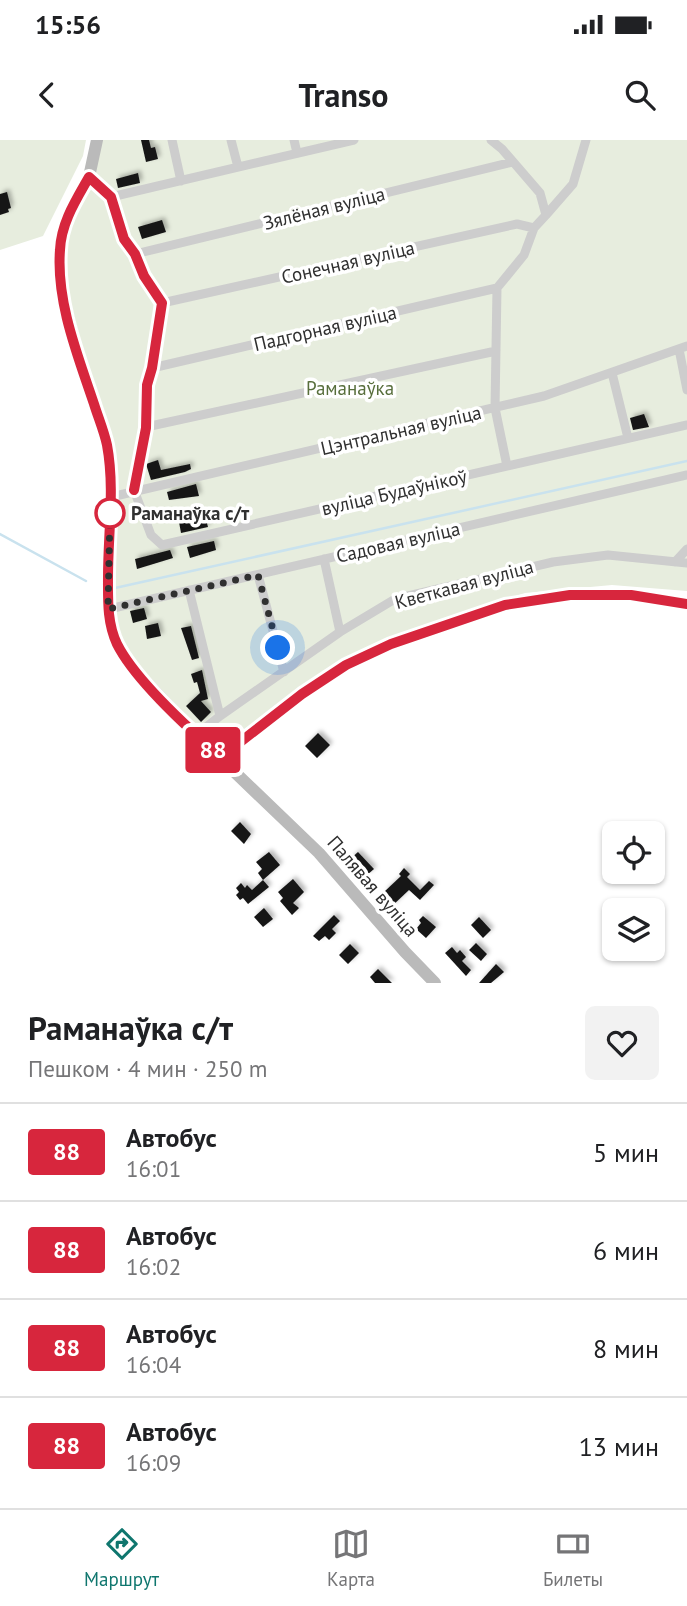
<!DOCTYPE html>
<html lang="ru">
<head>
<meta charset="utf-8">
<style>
  :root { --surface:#fff; --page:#f2f2f2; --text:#202124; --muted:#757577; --line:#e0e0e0; --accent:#0f766e }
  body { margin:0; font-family:"PT Sans",sans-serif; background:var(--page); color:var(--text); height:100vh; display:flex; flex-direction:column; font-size:26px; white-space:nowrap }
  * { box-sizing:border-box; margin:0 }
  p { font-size:23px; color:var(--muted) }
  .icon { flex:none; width:38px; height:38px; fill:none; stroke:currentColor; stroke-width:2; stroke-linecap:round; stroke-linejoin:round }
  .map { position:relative; height:843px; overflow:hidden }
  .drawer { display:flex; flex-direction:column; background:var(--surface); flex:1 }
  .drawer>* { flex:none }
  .badge { padding:0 14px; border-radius:5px; font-size:24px; line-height:46px }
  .tools { position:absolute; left:602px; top:681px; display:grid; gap:14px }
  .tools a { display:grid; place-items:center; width:63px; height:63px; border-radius:10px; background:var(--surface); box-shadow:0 2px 5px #0004; font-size:35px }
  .you { position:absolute; width:35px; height:35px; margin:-18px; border:5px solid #fff; border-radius:50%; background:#1a73e8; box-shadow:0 0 0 10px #1a73e833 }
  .map>.badge { position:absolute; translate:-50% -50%; box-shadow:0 0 0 4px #fff }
  .round { display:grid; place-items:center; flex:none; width:74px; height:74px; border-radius:10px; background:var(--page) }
  .summary { display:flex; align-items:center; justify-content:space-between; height:119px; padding:0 28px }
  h1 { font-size:33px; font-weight:700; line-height:52px }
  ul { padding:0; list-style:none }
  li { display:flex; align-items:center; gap:21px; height:98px; padding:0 28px; border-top:2px solid var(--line) }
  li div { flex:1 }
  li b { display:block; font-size:26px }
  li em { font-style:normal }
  li .badge { min-width:77px; font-weight:700; text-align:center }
  .status { display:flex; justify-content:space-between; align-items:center; height:49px; padding:0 35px; background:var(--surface); direction:ltr }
  .status svg { height:19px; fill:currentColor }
  header { display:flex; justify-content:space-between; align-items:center; height:91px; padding:0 28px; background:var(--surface); font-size:32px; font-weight:700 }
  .tab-bar { display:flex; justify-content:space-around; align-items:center; height:98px; border-top:2px solid var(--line); background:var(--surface); font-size:19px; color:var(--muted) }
  .tab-bar a { display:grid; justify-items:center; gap:4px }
  .tab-bar .selected { color:var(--accent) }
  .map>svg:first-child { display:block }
  .green { fill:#e7edde }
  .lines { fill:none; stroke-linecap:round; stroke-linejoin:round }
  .stream { stroke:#c9e2ee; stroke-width:2.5 }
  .building { fill:#171717; filter:url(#shadow) }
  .street { stroke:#cdcdcd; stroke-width:9 }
  .secondary { stroke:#bababa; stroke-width:12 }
  .line-casing { stroke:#fff; stroke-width:16 }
  .line { stroke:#d7263d; stroke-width:10 }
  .walk { stroke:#303030; stroke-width:7; stroke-dasharray:0 12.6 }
  .stop-dot { fill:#fff; stroke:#d7263d; stroke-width:3.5 }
  .labels { text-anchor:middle; stroke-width:7; stroke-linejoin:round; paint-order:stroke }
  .street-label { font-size:19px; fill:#303030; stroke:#fff }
  .park-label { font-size:19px; fill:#576e3b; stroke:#fff }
  .stop-label { font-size:19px; font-weight:bold; fill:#303030; stroke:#fff; text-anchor:start }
</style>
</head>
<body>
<div class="status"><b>15:56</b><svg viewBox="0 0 49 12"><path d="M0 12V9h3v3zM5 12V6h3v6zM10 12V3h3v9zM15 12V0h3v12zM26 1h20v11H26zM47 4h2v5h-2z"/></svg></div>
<header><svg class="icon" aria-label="back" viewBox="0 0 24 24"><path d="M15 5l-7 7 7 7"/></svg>Transo<svg class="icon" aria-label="search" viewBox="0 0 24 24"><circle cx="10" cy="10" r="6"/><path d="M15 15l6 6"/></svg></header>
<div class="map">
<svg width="687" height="843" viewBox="0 0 687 843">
  <defs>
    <filter id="shadow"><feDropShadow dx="3" dy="-3" stdDeviation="2" flood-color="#0004"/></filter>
  </defs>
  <rect width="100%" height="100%" fill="#fff"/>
  <path class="green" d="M0 0H86L83 16 43 96 0 110Z
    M100 0H687V451L612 445 525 453 412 490 353 517 263 579 221 617 134 529 110 485 107 304 76 207 60 110Z"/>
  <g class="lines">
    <path class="stream" d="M0 394 86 441
      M115 448 687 321"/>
  </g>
  <path class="building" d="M141 0H149L151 8 155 7 158 19 146 22Z
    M138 33 140 43 118 48 116 39Z
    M7 52 11 68 8 69 9 72 0 75V54Z
    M162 80 166 92 142 99 138 87Z
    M644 274 649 287 633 290 630 278Z
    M158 320 161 330 190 324 191 329 185 332 151 340 146 324Z
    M196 344 199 356 169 360 167 352Z
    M205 376 208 387 181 393 179 382Z
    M214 401 216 410 190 418 187 407Z
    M170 410 173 418 137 429 135 419Z
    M144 468 147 479 133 483 130 471Z
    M158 483 161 496 147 499 145 486Z
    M191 486 199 518 192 520 181 488Z
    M202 530 208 559 201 561 211 572 201 582 186 566 200 553 197 542 194 543 191 534Z
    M318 593 330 605 317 618 305 606Z
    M240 682 251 694 244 704 231 691Z
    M269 712 280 725 263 740 258 733 262 729 256 722Z
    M358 712 374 729 367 735 361 729 357 732 348 721Z
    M404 728 410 734 407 737 420 750 429 741 434 745 420 760 409 750 391 767 382 758 386 754 384 752 401 736 399 734Z
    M293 739 304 752 293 763 299 768 292 775 280 761 283 758 278 752Z
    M263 740 269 747 248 764 243 758 240 760 236 755 239 752 236 748 241 743 245 748 247 745 252 750Z
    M264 768 273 779 263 787 254 777Z
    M334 775 340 781 332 789 336 793 329 800 325 796 319 801 313 796Z
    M423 776 436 787 426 798 416 789 421 783 419 780Z
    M479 777 491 790 483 798 471 785Z
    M476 803 487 814 481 821 469 810Z
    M350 804 359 813 348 824 339 815Z
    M452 807 457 813 460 810 466 817 462 821 471 830 466 836 445 813Z
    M496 824 504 832 491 843H479Z
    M378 829 392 843H375L370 837Z"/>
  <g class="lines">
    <path class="street" d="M172 0 181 41
      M231 0 238 27
      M294 0 297 13
      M491 0 502 9 540 53 546 75 534 88 524 115 497 148 495 268 507 326
      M89 37 111 57 124 99 135 114 144 136 162 163 152 228 147 245 146 287 134 350 151 395 162 405 687 285
      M111 57 354 0
      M546 75 573 44 586 0
      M135 114 513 22
      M162 163 517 84 534 88
      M679 209 687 250
      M152 228 497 148
      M612 233 628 298
      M146 287 496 211
      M111 357 544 256 687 206
      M324 419 340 492
      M675 422 687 409
      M258 435 284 532
      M189 450 220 576
      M109 469 687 335
      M196 595 220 576 340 492 395 459 553 422 608 415 687 423
      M221 617 302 554 346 525 391 504 505 465 570 455H631L687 464"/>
    <path class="secondary" d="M97 0 89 37 65 82 60 110 61 149 76 207 107 304 111 357 109 469 110 485 118 505 134 529 196 595 319 713 405 812 435 843"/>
  </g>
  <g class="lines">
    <g class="line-casing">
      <path id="line" d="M134 350 146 288 147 245 152 228 162 163 144 136 135 114 124 99 111 57 89 37C76 60 61 83 60 110 56 162 78 216 94 264 98 277 104 291 107 305 115 348 108 393 108 437 108 460 107 483 117 504 135 540 190 590 221 617L302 554 346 525 391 504 505 465 570 455H631L687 464"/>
    </g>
    <use href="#line" class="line"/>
    <path class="walk" d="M110 373 108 469 258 435 278 508"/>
  </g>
  <circle class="stop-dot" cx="110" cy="373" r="14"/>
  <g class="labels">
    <g class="street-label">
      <text transform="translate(324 68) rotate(-14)" y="7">Зялёная вуліца</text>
      <text transform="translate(348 122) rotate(-13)" y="7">Сонечная вуліца</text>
      <text transform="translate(325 188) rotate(-13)" y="7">Падгорная вуліца</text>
      <text transform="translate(401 290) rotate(-13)" y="7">Цэнтральная вуліца</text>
      <text transform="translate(394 352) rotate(-13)" y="7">вуліца Будаўнікоў</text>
      <text transform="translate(398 402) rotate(-13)" y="7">Садовая вуліца</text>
      <text transform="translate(464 444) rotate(-15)" y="7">Кветкавая вуліца</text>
      <text transform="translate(373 746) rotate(49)" y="7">Палявая вуліца</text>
    </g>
    <g class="park-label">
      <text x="350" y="255">Раманаўка</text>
    </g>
    <g class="stop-label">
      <text x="131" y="380">Раманаўка с/т</text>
    </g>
  </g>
</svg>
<div class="tools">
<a><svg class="icon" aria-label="locate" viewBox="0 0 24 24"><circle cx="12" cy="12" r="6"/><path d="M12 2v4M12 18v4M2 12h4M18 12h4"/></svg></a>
<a><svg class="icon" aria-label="layers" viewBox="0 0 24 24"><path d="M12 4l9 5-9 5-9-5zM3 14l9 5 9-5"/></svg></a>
</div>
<div class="you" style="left:278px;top:508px"></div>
<b class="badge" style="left:213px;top:610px;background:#d7263d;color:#fff">88</b>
</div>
<section class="drawer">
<div class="summary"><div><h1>Раманаўка с/т</h1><p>Пешком · 4 мин · 250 m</p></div><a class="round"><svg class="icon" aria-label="heart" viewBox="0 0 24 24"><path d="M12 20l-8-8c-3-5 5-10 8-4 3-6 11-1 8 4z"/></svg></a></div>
<ul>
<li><span class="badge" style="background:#d7263d;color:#fff">88</span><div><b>Автобус</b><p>16:01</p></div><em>5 мин</em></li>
<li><span class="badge" style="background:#d7263d;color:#fff">88</span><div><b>Автобус</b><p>16:02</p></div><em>6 мин</em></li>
<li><span class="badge" style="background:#d7263d;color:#fff">88</span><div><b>Автобус</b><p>16:04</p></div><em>8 мин</em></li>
<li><span class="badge" style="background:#d7263d;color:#fff">88</span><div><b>Автобус</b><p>16:09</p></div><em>13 мин</em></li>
</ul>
</section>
<nav class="tab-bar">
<a class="selected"><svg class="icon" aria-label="directions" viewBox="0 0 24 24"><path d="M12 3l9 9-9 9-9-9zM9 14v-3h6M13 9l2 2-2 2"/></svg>Маршрут</a>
<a><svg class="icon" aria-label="map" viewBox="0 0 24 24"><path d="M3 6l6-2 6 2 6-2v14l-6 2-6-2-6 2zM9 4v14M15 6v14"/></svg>Карта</a>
<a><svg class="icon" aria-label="tickets" viewBox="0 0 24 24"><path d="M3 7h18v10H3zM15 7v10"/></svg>Билеты</a>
</nav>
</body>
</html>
